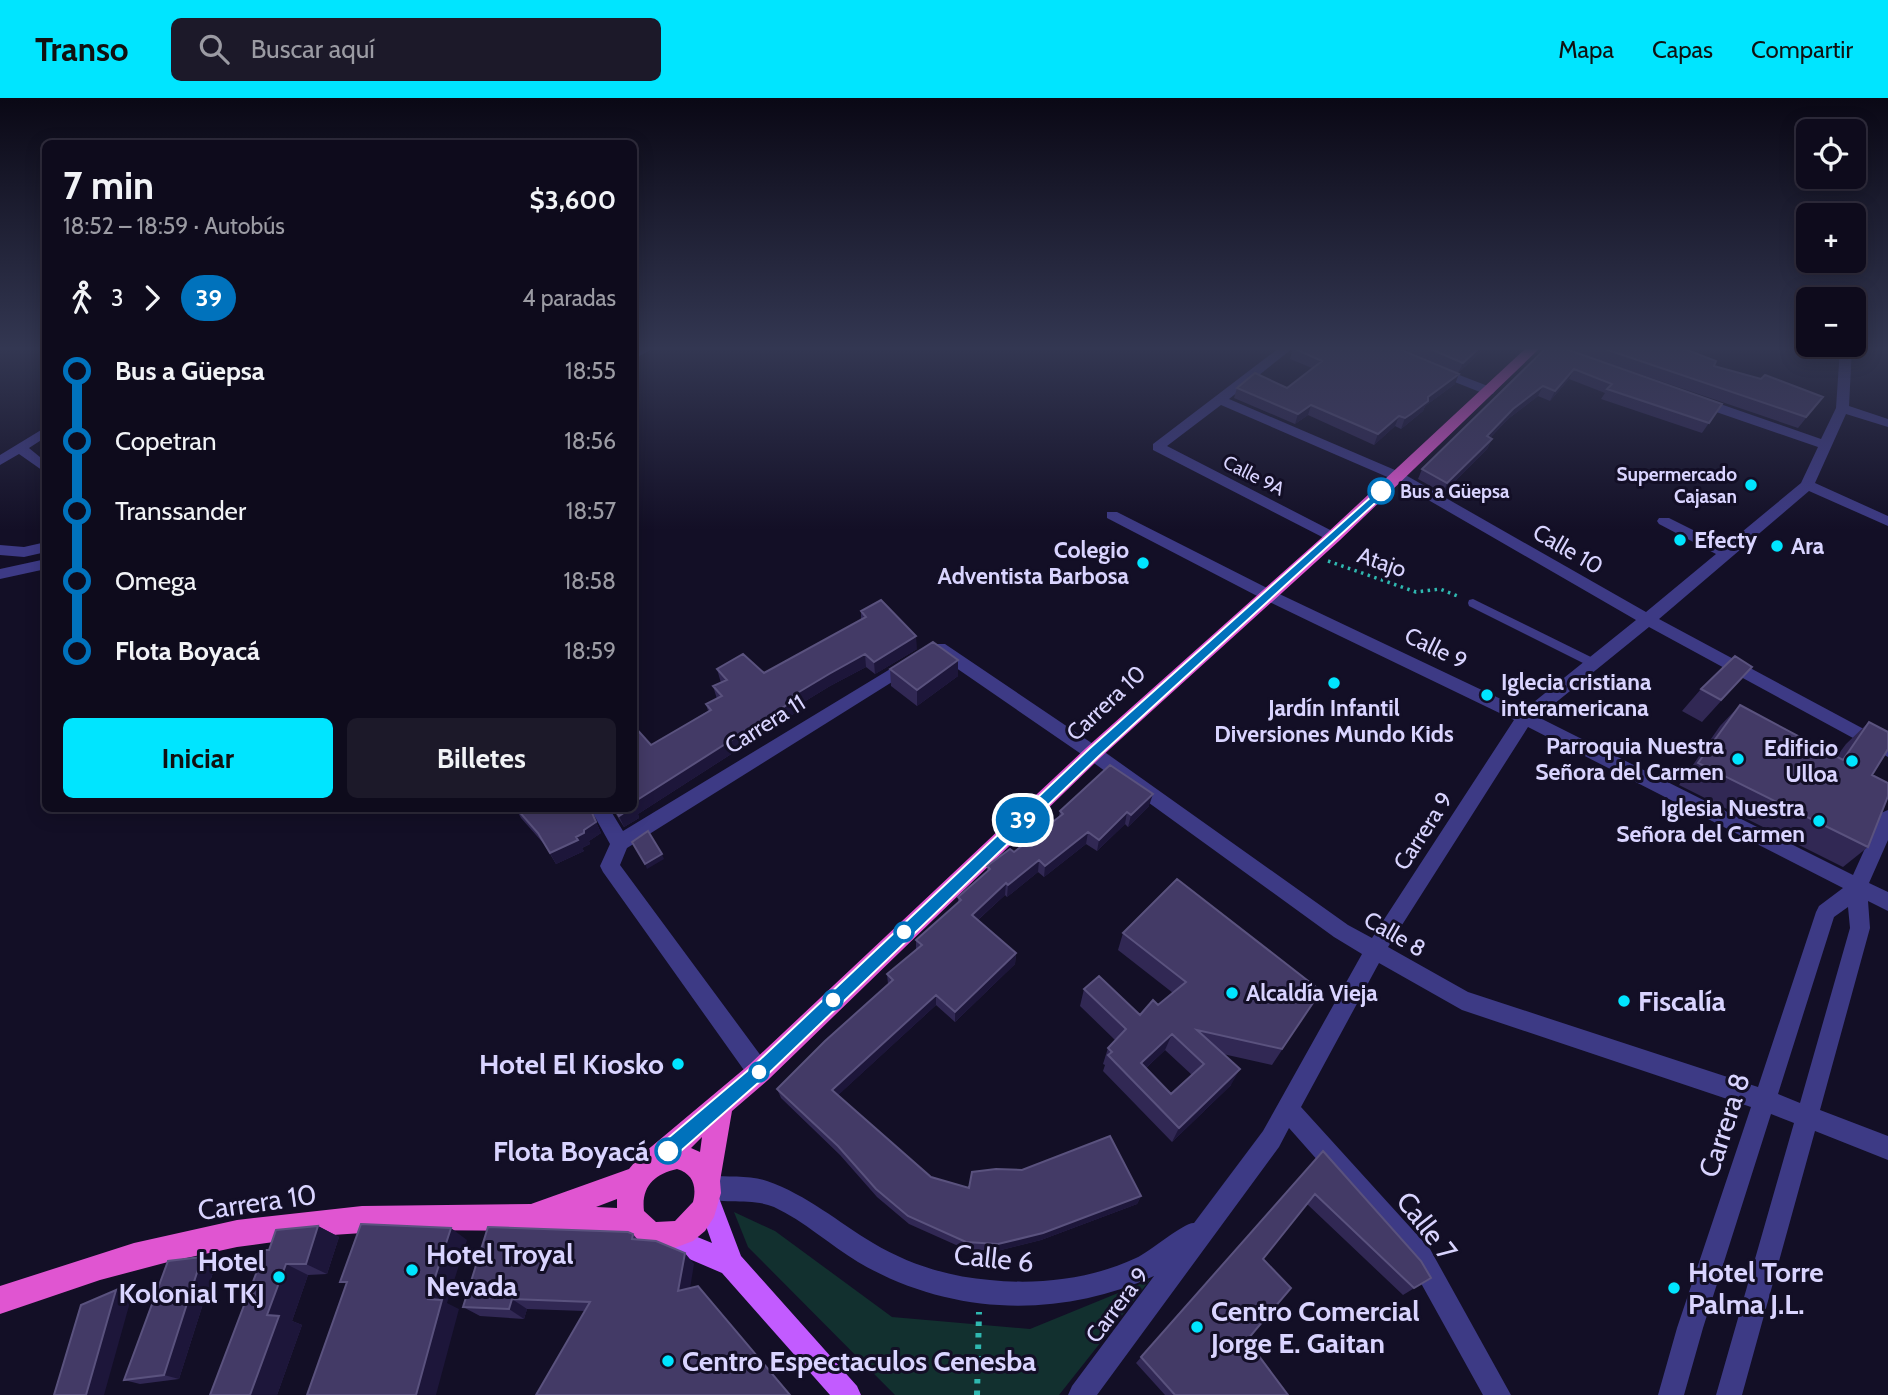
<!DOCTYPE html>
<html lang="es">
<head>
<meta charset="utf-8">
<style>
  :root { --surface:#0e0b1c; --page:#1c1929; --text:#f1f3f6; --muted:#9b9ba3; --line:#2e2b3b; --accent:#00e5ff }
  body { margin:0; font-family:Cabin,sans-serif; background:var(--page); color:var(--text); height:100vh; display:flex; flex-direction:column; font-size:26px; white-space:nowrap }
  * { box-sizing:border-box; margin:0 }
  p { font-size:23px; color:var(--muted) }
  .icon { flex:none; width:38px; height:38px; fill:none; stroke:currentColor; stroke-width:2; stroke-linecap:round; stroke-linejoin:round }
  .map { position:relative; flex:1; overflow:hidden }
  .panel { position:absolute; left:42px; top:42px; width:595px; height:672px; display:flex; flex-direction:column; background:var(--surface); border-radius:10px; box-shadow:0 4px 18px #0003,0 0 0 2px var(--line) }
  .panel>* { flex:none }
  .badge { padding:0 14px; border-radius:23px; font-size:24px; line-height:46px }
  .fabs { position:absolute; left:1796px; top:21px; display:grid; gap:14px }
  .fabs a { display:grid; place-items:center; width:70px; height:70px; border-radius:10px; background:var(--surface); box-shadow:0 4px 18px #0003,0 0 0 2px var(--line); font-size:35px }
  .map>.badge { position:absolute; translate:-50% -50%; box-shadow:0 0 0 4px #fff }
  .legs { display:flex; align-items:center; gap:10px; height:77px; padding:0 21px; font-size:23px }
  .legs p { margin-inline-start:auto }
  .head { display:flex; align-items:center; justify-content:space-between; height:119px; padding:0 21px }
  h1 { font-size:38px; font-weight:700; line-height:52px }
  .cta { display:flex; gap:14px; margin-top:auto; padding:14px 21px }
  .cta a { flex:1; height:80px; border-radius:10px; background:var(--accent); color:#111; font-size:28px; font-weight:700; line-height:80px; text-align:center }
  .cta a+a { background:var(--page); color:var(--text) }
  ul { padding:0 21px; list-style:none }
  li { display:flex; align-items:center; gap:24px; height:70px; font-size:26px }
  li i { display:grid; place-items:center; width:10px; height:100%; margin:0 9px; background:currentColor }
  li i::after { content:''; width:18px; height:18px; margin:-9px; border:5px solid; border-radius:50%; background:var(--surface) }
  li p { margin-inline-start:auto }
  li:first-child i { background:linear-gradient(#0000 50%,currentColor 0) }
  li:last-child i { background:linear-gradient(currentColor 50%,#0000 0) }
  header { display:flex; align-items:center; gap:42px; box-sizing:border-box; height:98px; padding:0 35px; background:var(--accent); color:#111 }
  header strong { font-size:33px }
  nav { display:flex; gap:38px; margin-inline-start:auto; font-size:24px }
  .search { width:490px; height:63px; background:var(--page); display:flex; align-items:center; gap:18px; box-sizing:border-box; padding:0 24px; border-radius:10px; color:var(--muted); font-size:26px }
  .map>svg:first-child { display:block }
  .green { fill:#12302f }
  .lines { fill:none; stroke-linecap:round; stroke-linejoin:round }
  .path-far1 { stroke:#2fb8b0; stroke-width:3.5; stroke-dasharray:2.5 4.5; stroke-linecap:butt }
  .path { stroke:#2fb8b0; stroke-width:6; stroke-dasharray:4.5 7; stroke-linecap:butt }
  .service { fill:#3d3a85; fill-rule:evenodd }
  .minor { fill:#3d3a85; fill-rule:evenodd }
  .primary { fill:#c25bff; fill-rule:evenodd }
  .trunk { fill:#e055d1; fill-rule:evenodd }
  .wall { fill:#312854; fill-rule:evenodd }
  .shaded-wall { fill:#1d163a }
  .building { fill:#433a66; stroke:#5a527e; stroke-width:2; fill-rule:evenodd }
  .line-1 { fill:#0072bc; stroke:#fff; stroke-width:2 }
  .poi-dot { fill:#00e5ff; stroke:#130f26; stroke-width:2.5 }
  .stop-1-dot { fill:#fff; stroke:#0072bc; stroke-width:3.5 }
  .labels { text-anchor:middle; stroke-width:6; stroke-linejoin:round; paint-order:stroke }
  .far-poi-label { font-size:19px; font-weight:bold; fill:#d9d4ff; stroke:#130f26; text-anchor:end }
  .far-street-label { font-size:19px; fill:#d9d4ff; stroke:#130f26 }
  .far-stop-label { font-size:19px; font-weight:bold; fill:#d9d4ff; stroke:#130f26; text-anchor:start }
  .poi-label { font-size:23px; font-weight:bold; fill:#d9d4ff; stroke:#130f26; text-anchor:start }
  .street-label { font-size:23px; fill:#d9d4ff; stroke:#130f26 }
  .near-poi-label { font-size:28px; font-weight:bold; fill:#d9d4ff; stroke:#130f26; text-anchor:start }
  .near-street-label { font-size:28px; fill:#d9d4ff; stroke:#130f26 }
  .near-stop-label { font-size:28px; font-weight:bold; fill:#d9d4ff; stroke:#130f26; text-anchor:end }
</style>
</head>
<body>
<header>
<strong>Transo</strong>
<div class="search"><svg class="icon" aria-label="search" viewBox="0 0 24 24"><circle cx="10" cy="10" r="6"/><path d="M15 15l6 6"/></svg>Buscar aquí</div>
<nav><a>Mapa</a><a>Capas</a><a>Compartir</a></nav>
</header>
<div class="map">
<svg width="1888" height="1297" viewBox="0 0 1888 1297">
  <rect width="100%" height="100%" fill="#130f26"/>
  <path class="green" d="M734 1114 775 1133 892 1219 1030 1231 1150 1182 1059 1297H895L748 1149Z"/>
  <g class="lines">
    <path class="path-far1" d="M1328 463 1416 494 1440 491 1460 499"/>
    <path class="path" d="M977 1297 979 1214"/>
    <path class="service" d="M1473 501 1599 563 1601 566 1595 570 1591 569 1469 508 1468 505 1469 502Z"/>
    <path class="minor" d="M638 250H654L634 261V253Z
      M1279 250H1293L1229 301 1402 375 1646 514 1716 456 1659 426 1657 423 1659 420H1669L1725 448 1801 385 1818 349 1693 306V300H1703L1821 341 1836 310 1840 250H1852L1849 308 1888 321V329L1846 316 1815 385 1888 418V428L1809 393 1659 521 1888 644V659L1649 529 1538 619 1853 777 1881 715 1888 712V742L1869 785 1888 794V813L1868 803 1870 830 1820 1012 1888 1038V1062L1815 1033 1742 1297H1716L1794 1025 1771 1016 1703 1230 1684 1297H1658L1677 1230 1751 1009 1462 912 1379 865 1301 1009 1430 1151 1511 1297H1483L1412 1169 1289 1030 1279 1049 1097 1297H1068L1072 1288 1154 1178C1059 1221 950 1218 858 1164 830 1147 804 1123 774 1109 750 1099 723 1108 701 1098L697 1090 701 1082 709 1078C728 1079 749 1077 767 1083 807 1097 838 1124 873 1145 908 1166 949 1179 990 1182 1038 1187 1092 1181 1136 1160 1150 1154 1184 1124 1194 1125L1263 1033 1362 856 1334 839 1087 660 933 554 931 550 933 546H945L1099 650 1348 827 1372 840 1514 622 1261 500 1107 420V414H1117L1271 492 1524 612 1636 522 1392 381 1221 307 1167 348 1338 436 1340 439 1338 442H1328L1153 352V346ZM1528 629 1843 790 1819 808 1816 814 1758 989 1468 894 1388 849ZM1848 809 1850 830 1800 1005 1778 996 1834 819Z
      M1436 268 1493 290 1495 293 1493 296H1485L1432 275V269Z
      M46 329V339L29 350 46 364V375L19 356 0 367V357Z
      M46 444V454L24 459 0 457V447L24 449Z
      M46 461V471L0 481V471Z
      M910 559 916 561 918 565 916 569 627 750 620 767 767 966 770 974 767 982 759 985 751 982 603 774 600 768 610 746 590 710H609L623 733Z"/>
    <path class="primary" d="M708 1088 716 1092 741 1158 857 1288 861 1297H830L722 1175 659 1148 656 1139 659 1130 668 1127 712 1145 696 1100 700 1092Z"/>
    <path class="trunk" d="M1526 250H1540L1339 443 1100 660 768 982 732 1013 720 1083 721 1095 714 1119 705 1133 693 1143 669 1152 653 1150 628 1137 544 1133 408 1132 317 1138 237 1149 168 1164 100 1182 0 1216V1188L134 1145 237 1122 362 1108 531 1106 629 1071 639 1059 750 966 1086 650 1327 435ZM702 1039 700 1054 691 1050ZM677 1071C693 1076 697 1088 693 1104L675 1123 656 1124 644 1113C641 1089 654 1076 677 1071ZM617 1101V1110L596 1109Z"/>
  </g>
  <path class="wall" d="M1293 250 1455 286 1425 308 1423 313 1401 331 1395 328 1374 347 1308 317 1295 326 1234 300 1237 290H1287L1312 270 1290 261Z
    M1400 250H1485L1458 275Z
    M1546 250 1722 306 1702 335 1601 301 1605 295 1569 281 1550 303 1538 298 1508 321 1490 340 1492 341 1487 351 1443 395 1418 381 1422 371Z
    M1563 250H1682L1714 268 1823 299 1798 330Z
    M861 513 917 551 875 576 866 569 830 588 794 610 795 615 638 716 639 720 624 729 612 710H634L651 647 708 613 706 606 717 601 713 588 721 585 717 571 764 575 861 522Z
    M958 562V578L917 608 891 588 890 571Z
    M1752 569 1702 624 1682 613 1701 591Z
    M1740 607 1837 658 1846 646 1869 624 1868 749 1843 769 1679 687 1720 628Z
    M1149 708 1128 729 1125 726 1097 753 1086 746 1044 779 1038 774 1007 799 1005 797 978 822 1016 855 1015 866 955 924 936 907 838 997 931 1079 969 1090 1141 1098 1137 1106 1041 1142 997 1153 965 1151 909 1126 877 1099 840 1057 781 1000 777 991 888 886 887 876 916 852V842L958 805V799L987 773V768L1014 754 1059 718 1060 713Z
    M511 710H590L601 735 589 743 590 746 582 750 584 753 556 766 544 746 521 720 516 711 512 712Z
    M1123 835 1321 893 1272 967 1223 956 1231 987 1172 1044 1103 973 1105 967 1103 966 1108 950 1115 942 1080 908 1084 891 1140 917 1158 907 1173 895 1118 852ZM1165 952 1192 977 1171 996 1146 970Z
    M1323 1053 1431 1180 1403 1197 1307 1106 1263 1161 1247 1242 1288 1297H1165L1136 1265Z
    M318 1128 339 1139 327 1176 308 1177 292 1223 302 1227 277 1297 269 1152Z
    M633 1136 638 1142 694 1166 584 1213 527 1211 524 1221 480 1218 463 1209Z
    M216 1165 179 1281 140 1286 124 1282Z"/>
  <path class="shaded-wall" d="M1479 250H1485L1458 275 1463 265Z
    M1574 271 1569 281 1550 303 1555 293Z
    M1459 276 1455 286 1425 308 1423 313 1401 331 1405 320 1428 299Z
    M1543 288 1538 298 1508 321 1482 348 1487 338 1513 311Z
    M1311 307 1308 317 1295 326 1298 316Z
    M1399 318 1395 328 1374 347 1378 336Z
    M1492 341 1487 351 1443 395 1447 385Z
    M916 538 917 551 875 576 874 564Z
    M865 556 866 569 830 588 794 610 795 615 638 716 639 720 624 729 619 718 631 710H634V704L789 600 829 576Z
    M958 562V578L917 608V592Z
    M1153 696 1149 708 1128 729 1131 717Z
    M1127 714 1125 726 1097 753 1099 742Z
    M596 724 601 735 589 743 590 746 582 750 584 753 556 766 550 755 576 739 584 732Z
    M1088 734 1086 746 1044 779 1045 768Z
    M662 756 664 761 647 771 645 766Z
    M1039 762 1038 774 1007 799 1008 787Z
    M1006 785 1005 797 971 828 972 817Z
    M1016 855 1015 866 955 924V914Z
    M936 897V907L834 1001 832 992Z
    M1172 936 1165 952 1135 980 1141 965Z
    M1240 971 1231 987 1172 1044 1179 1030Z
    M1141 1098 1137 1106 1041 1142 997 1153 998 1146Z
    M318 1128 339 1139 327 1176 306 1166Z
    M451 1130 467 1142 447 1205 459 1211 436 1297H416L428 1201Z
    M685 1155 694 1166 688 1203 678 1193Z
    M202 1159 216 1165 179 1281 164 1277Z
    M286 1166 308 1177 292 1223 302 1227 277 1297H250L267 1217Z
    M116 1192 132 1197 104 1297H86Z
    M512 1201 527 1211 524 1221 509 1211Z"/>
  <path class="building" d="M1293 250H1397L1459 276 1428 299V303L1411 316 1405 320 1399 318 1378 336 1311 307 1298 316 1237 290 1255 275 1287 290 1322 263Z
    M1428 250H1479L1463 265Z
    M1546 250H1563L1722 306 1709 325 1607 291 1612 286 1574 271 1555 293 1543 288 1513 311 1487 338 1492 341 1447 385 1422 371Z
    M1602 250H1682L1716 263 1714 268 1761 281 1765 277 1823 299 1806 319Z
    M881 502 916 538 874 564 865 556 829 576 789 600 793 603 634 704V628L651 647 711 612 706 606 722 598 713 588 727 582 717 571 743 556 764 575 866 519 861 513Z
    M933 544 958 562 917 592 890 571Z
    M1735 558 1752 569 1721 602 1701 591Z
    M1740 607 1843 662 1869 624 1888 634V651L1872 677 1888 685V698L1868 749 1698 665Z
    M1110 667 1153 696 1131 717 1127 714 1099 742 1088 734 1045 768 1039 762 1008 787 1006 785 972 817 1016 855 955 914 936 897 832 992 931 1079 969 1090 972 1074 996 1071 1022 1072 1110 1038 1141 1098 1043 1135 998 1146 966 1144 908 1118 876 1091 838 1048 777 991 825 943 893 882 887 876 922 847 916 842 961 802 958 799 990 771 987 768 1010 751 1014 754 1063 716 1060 713Z
    M516 710H590L596 724 584 732V735L576 739 578 742 550 755 538 735Z
    M614 710H631L619 718Z
    M648 733 662 756 645 766 632 744Z
    M1177 781 1321 893 1282 951 1197 932 1240 971 1179 1030 1108 957 1112 954 1108 950 1126 931 1084 891 1099 878 1140 917 1153 902 1158 907 1186 884 1123 835ZM1172 936 1204 966 1171 996 1141 965Z
    M1323 1053 1421 1163 1431 1180 1414 1190 1315 1096 1263 1161 1291 1190 1247 1242 1288 1297H1175L1141 1259Z
    M361 1126 451 1130 428 1201 442 1202 416 1297H307L347 1184H340Z
    M318 1128 306 1166H286L267 1217 279 1218 250 1297H210L265 1152H269L276 1132Z
    M488 1129 628 1134 633 1136 632 1141 656 1143 685 1155 678 1193 698 1188 790 1297H536L590 1204 512 1201 509 1211 463 1209Z
    M202 1159 164 1277 124 1282 168 1163Z
    M116 1192 86 1297H54L81 1207Z"/>
  <linearGradient id="sky" x2="0" y2="1"><stop stop-color="#0a0815"/><stop offset="0.58" stop-color="#333752"/><stop offset="1" stop-color="#333752" stop-opacity="0"/></linearGradient>
  <rect width="1888" height="432" fill="url(#sky)"/>
  <path class="line-1" d="M1381 390 1387 393 1385 396 1098 659 765 979 674 1059 668 1062 661 1059 659 1053 661 1046 753 968 1089 651Z"/>
  <g class="poi-dot">
    <circle cx="1751" cy="387" r="7"/>
    <circle cx="1680" cy="442" r="7"/>
    <circle cx="1777" cy="448" r="7"/>
    <circle cx="1143" cy="465" r="7"/>
    <circle cx="1334" cy="585" r="7"/>
    <circle cx="1487" cy="597" r="7"/>
    <circle cx="1738" cy="661" r="7"/>
    <circle cx="1852" cy="663" r="7"/>
    <circle cx="1819" cy="723" r="7"/>
    <circle cx="1232" cy="895" r="7"/>
    <circle cx="1624" cy="903" r="7"/>
    <circle cx="678" cy="966" r="7"/>
    <circle cx="412" cy="1172" r="7"/>
    <circle cx="279" cy="1179" r="7"/>
    <circle cx="1674" cy="1190" r="7"/>
    <circle cx="1197" cy="1229" r="7"/>
    <circle cx="668" cy="1263" r="7"/>
  </g>
  <g class="stop-1-dot">
    <circle cx="1381" cy="393" r="12"/>
    <circle cx="904" cy="834" r="9"/>
    <circle cx="833" cy="902" r="9"/>
    <circle cx="759" cy="974" r="9"/>
    <circle cx="668" cy="1053" r="12"/>
  </g>
  <g class="labels">
    <g class="far-poi-label">
      <text x="1737" y="383">Supermercado<tspan x="1737" dy="22">Cajasan</tspan></text>
    </g>
    <g class="far-street-label">
      <text transform="translate(1254 377) rotate(27)" y="7">Calle 9A</text>
    </g>
    <g class="far-stop-label">
      <text x="1400" y="400">Bus a Güepsa</text>
    </g>
    <g class="poi-label">
      <text x="1694" y="450">Efecty</text>
      <text x="1791" y="456">Ara</text>
      <text x="1129" y="460" text-anchor="end">Colegio<tspan x="1129" dy="26">Adventista Barbosa</tspan></text>
      <text x="1501" y="592">Iglecia cristiana<tspan x="1501" dy="26">interamericana</tspan></text>
      <text x="1334" y="618" text-anchor="middle">Jardín Infantil<tspan x="1334" dy="26">Diversiones Mundo Kids</tspan></text>
      <text x="1724" y="656" text-anchor="end">Parroquia Nuestra<tspan x="1724" dy="26">Señora del Carmen</tspan></text>
      <text x="1838" y="658" text-anchor="end">Edificio<tspan x="1838" dy="26">Ulloa</tspan></text>
      <text x="1805" y="718" text-anchor="end">Iglesia Nuestra<tspan x="1805" dy="26">Señora del Carmen</tspan></text>
      <text x="1246" y="903">Alcaldía Vieja</text>
    </g>
    <g class="street-label">
      <text transform="translate(1568 451) rotate(30)" y="8">Calle 10</text>
      <text transform="translate(1382 464) rotate(19)" y="8">Atajo</text>
      <text transform="translate(1436 550) rotate(26)" y="8">Calle 9</text>
      <text transform="translate(1106 605) rotate(-43)" y="8">Carrera 10</text>
      <text transform="translate(765 626) rotate(-32)" y="8">Carrera 11</text>
      <text transform="translate(1423 733) rotate(-57)" y="8">Carrera 9</text>
      <text transform="translate(1395 836) rotate(30)" y="8">Calle 8</text>
      <text transform="translate(1117 1207) rotate(-53)" y="8">Carrera 9</text>
    </g>
    <g class="near-poi-label">
      <text x="1638" y="913">Fiscalía</text>
      <text x="664" y="976" text-anchor="end">Hotel El Kiosko</text>
      <text x="426" y="1166">Hotel Troyal<tspan x="426" dy="32">Nevada</tspan></text>
      <text x="265" y="1173" text-anchor="end">Hotel<tspan x="265" dy="32">Kolonial TKJ</tspan></text>
      <text x="1688" y="1184">Hotel Torre<tspan x="1688" dy="32">Palma J.L.</tspan></text>
      <text x="1211" y="1223">Centro Comercial<tspan x="1211" dy="32">Jorge E. Gaitan</tspan></text>
      <text x="682" y="1273">Centro Espectaculos Cenesba</text>
    </g>
    <g class="near-street-label">
      <text transform="translate(1724 1027) rotate(-72)" y="10">Carrera 8</text>
      <text transform="translate(257 1104) rotate(-8)" y="10">Carrera 10</text>
      <text transform="translate(1427 1128) rotate(52)" y="10">Calle 7</text>
      <text transform="translate(994 1160) rotate(6)" y="10">Calle 6</text>
    </g>
    <g class="near-stop-label">
      <text x="649" y="1063">Flota Boyacá</text>
    </g>
  </g>
</svg>
<div class="fabs">
<a><svg class="icon" aria-label="locate" viewBox="0 0 24 24"><circle cx="12" cy="12" r="6"/><path d="M12 2v4M12 18v4M2 12h4M18 12h4"/></svg></a>
<a>+</a>
<a>−</a>
</div>
<b class="badge" style="left:1023px;top:722px;background:#0072bc;color:#fff">39</b>
<section class="panel">
<div class="head"><div><h1>7 min</h1><p>18:52 – 18:59 · Autobús</p></div><b>$3,600</b></div>
<div class="legs"><svg class="icon" aria-label="walk" viewBox="0 0 24 24"><circle cx="13" cy="4" r="2"/><path d="M13 8l-2 6 4 7M11 14l-3 7M7 12l3-4h3l4 4"/></svg>3<svg class="icon" aria-label="forward" viewBox="0 0 24 24"><path d="M9 5l7 7-7 7"/></svg><b class="badge" style="background:#0072bc;color:#fff">39</b><p>4 paradas</p></div>
<ul>
<li><i style="color:#0072bc"></i><b>Bus a Güepsa</b><p>18:55</p></li>
<li><i style="color:#0072bc"></i><span>Copetran</span><p>18:56</p></li>
<li><i style="color:#0072bc"></i><span>Transsander</span><p>18:57</p></li>
<li><i style="color:#0072bc"></i><span>Omega</span><p>18:58</p></li>
<li><i style="color:#0072bc"></i><b>Flota Boyacá</b><p>18:59</p></li>
</ul>
<div class="cta"><a>Iniciar</a><a>Billetes</a></div>
</section>
</div>
</body>
</html>
